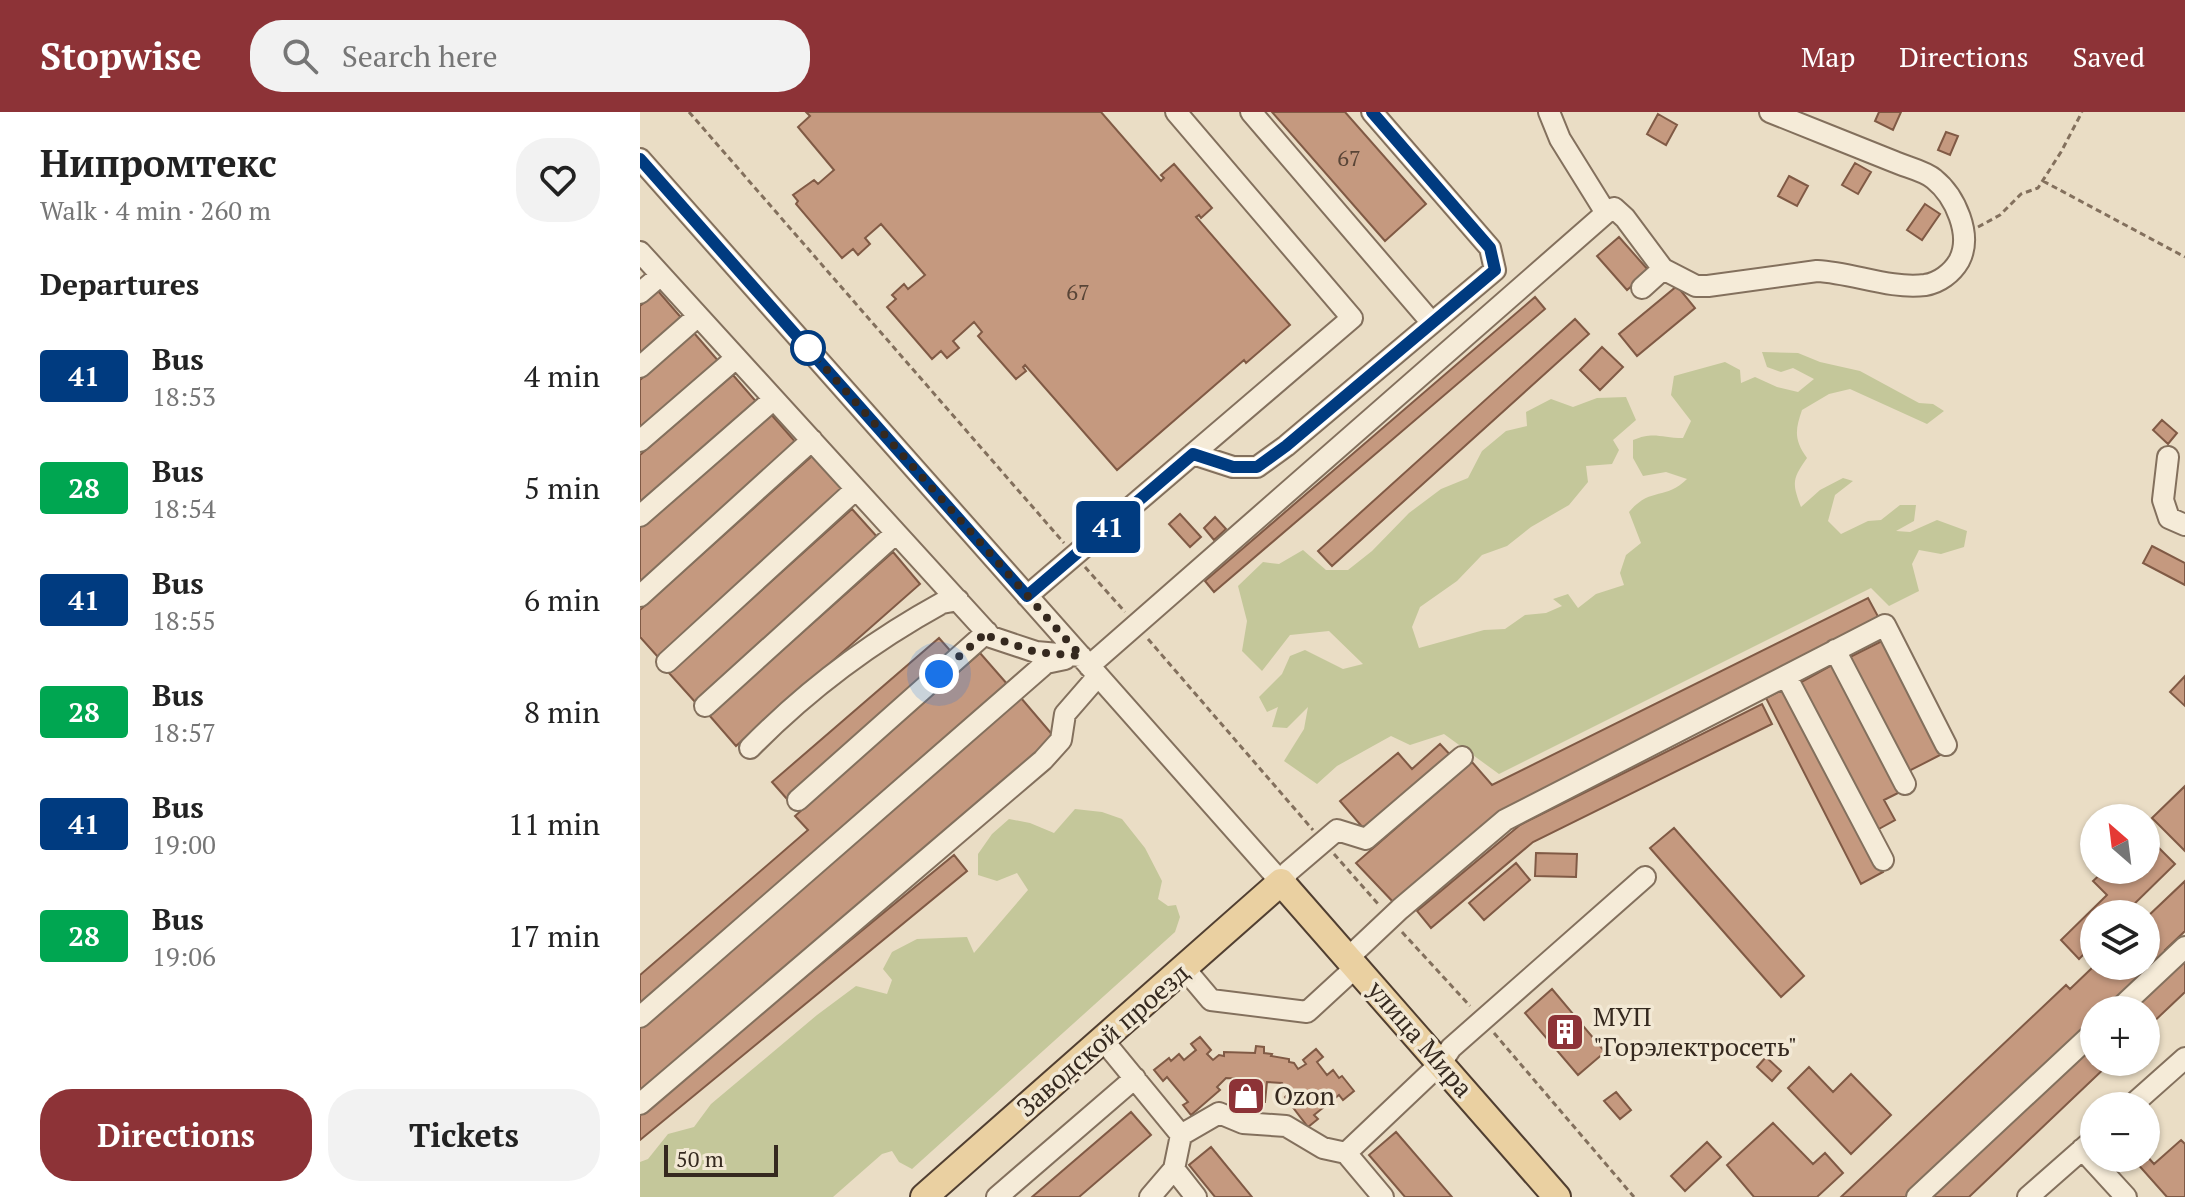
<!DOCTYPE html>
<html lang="en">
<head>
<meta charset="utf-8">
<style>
  :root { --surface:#fff; --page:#f2f2f2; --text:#222; --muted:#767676; --accent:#8d3337 }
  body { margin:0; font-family:"PT Serif",serif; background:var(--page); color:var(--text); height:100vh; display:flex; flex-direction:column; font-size:30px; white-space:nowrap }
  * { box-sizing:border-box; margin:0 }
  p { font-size:26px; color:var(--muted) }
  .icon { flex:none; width:44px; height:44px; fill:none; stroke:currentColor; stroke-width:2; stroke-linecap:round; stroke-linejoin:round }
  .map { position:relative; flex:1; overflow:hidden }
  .details { display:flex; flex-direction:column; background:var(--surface); width:640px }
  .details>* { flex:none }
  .badge { padding:0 16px; border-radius:6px; font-size:28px; line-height:52px }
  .needle { width:52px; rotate:332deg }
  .controls { position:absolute; left:1440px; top:692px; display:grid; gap:16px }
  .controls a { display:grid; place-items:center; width:80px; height:80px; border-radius:50%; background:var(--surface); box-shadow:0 2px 6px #0004; font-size:40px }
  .scale { position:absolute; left:24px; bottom:20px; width:114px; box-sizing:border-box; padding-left:8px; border:4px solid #35291f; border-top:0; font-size:22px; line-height:28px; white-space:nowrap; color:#35291f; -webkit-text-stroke:6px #f2e8d4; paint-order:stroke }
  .you { position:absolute; width:40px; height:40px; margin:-20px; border:6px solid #fff; border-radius:50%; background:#1a73e8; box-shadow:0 0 0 12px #1a73e833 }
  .map>.badge { position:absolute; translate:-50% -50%; box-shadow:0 0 0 4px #fff }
  h2 { padding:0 40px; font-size:30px; line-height:72px }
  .round { display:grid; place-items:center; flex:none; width:84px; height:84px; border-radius:32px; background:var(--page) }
  .overview { display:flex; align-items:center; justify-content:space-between; height:136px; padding:0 40px }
  h1 { font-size:38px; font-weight:700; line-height:60px }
  .button { display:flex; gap:16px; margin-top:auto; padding:16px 40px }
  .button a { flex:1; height:92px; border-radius:32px; background:var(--accent); color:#fff; font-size:32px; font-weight:700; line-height:92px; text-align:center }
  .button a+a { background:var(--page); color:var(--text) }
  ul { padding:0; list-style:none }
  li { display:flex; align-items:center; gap:24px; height:112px; padding:0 40px }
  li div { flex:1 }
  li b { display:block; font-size:30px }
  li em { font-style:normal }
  li .badge { min-width:88px; font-weight:700; text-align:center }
  header { display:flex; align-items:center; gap:48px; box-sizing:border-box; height:112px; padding:0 40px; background:var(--accent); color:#fff }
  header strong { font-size:38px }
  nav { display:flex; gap:44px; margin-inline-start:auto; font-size:28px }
  .search { width:560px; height:72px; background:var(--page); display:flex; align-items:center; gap:20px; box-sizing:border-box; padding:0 28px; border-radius:32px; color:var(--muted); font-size:30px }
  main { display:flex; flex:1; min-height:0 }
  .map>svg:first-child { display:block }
  .green { fill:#c4c79a }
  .building { fill:#c5997f; stroke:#805a45; stroke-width:2 }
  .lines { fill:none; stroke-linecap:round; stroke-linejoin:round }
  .minor-casing { stroke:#83705d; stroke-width:24 }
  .major-casing { stroke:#513f31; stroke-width:30 }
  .path { stroke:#83705d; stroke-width:3; stroke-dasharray:6 4; stroke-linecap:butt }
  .minor { stroke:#f5ebd8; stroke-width:20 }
  .major { stroke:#ead0a1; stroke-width:26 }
  .line-casing { stroke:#fff; stroke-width:18 }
  .line { stroke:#003b80; stroke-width:12 }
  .walk { stroke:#35291f; stroke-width:8; stroke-dasharray:0 14.4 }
  .stop-dot { fill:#fff; stroke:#003b80; stroke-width:4 }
  .labels { text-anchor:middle; stroke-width:7; stroke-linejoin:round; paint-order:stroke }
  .number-label { font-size:22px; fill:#594537 }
  .poi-label { font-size:26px; fill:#35291f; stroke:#f2e8d4; text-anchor:start }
  .street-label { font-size:26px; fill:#35291f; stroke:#f2e8d4 }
</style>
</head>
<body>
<header>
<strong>Stopwise</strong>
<div class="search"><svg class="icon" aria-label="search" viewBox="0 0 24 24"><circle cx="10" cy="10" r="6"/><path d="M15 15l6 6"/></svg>Search here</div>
<nav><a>Map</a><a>Directions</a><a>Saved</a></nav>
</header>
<main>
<section class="details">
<div class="overview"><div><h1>Нипромтекс</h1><p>Walk · 4 min · 260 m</p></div><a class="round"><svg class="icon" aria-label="heart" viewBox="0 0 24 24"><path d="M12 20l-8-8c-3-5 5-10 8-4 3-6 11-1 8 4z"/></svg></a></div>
<h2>Departures</h2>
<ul>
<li><span class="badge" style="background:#003b80;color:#fff">41</span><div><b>Bus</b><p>18:53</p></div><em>4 min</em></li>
<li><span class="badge" style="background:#00a651;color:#fff">28</span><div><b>Bus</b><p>18:54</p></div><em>5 min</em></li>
<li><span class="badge" style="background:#003b80;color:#fff">41</span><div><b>Bus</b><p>18:55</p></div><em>6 min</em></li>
<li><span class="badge" style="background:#00a651;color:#fff">28</span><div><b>Bus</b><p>18:57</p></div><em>8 min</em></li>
<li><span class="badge" style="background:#003b80;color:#fff">41</span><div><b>Bus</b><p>19:00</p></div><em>11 min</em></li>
<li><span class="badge" style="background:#00a651;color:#fff">28</span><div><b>Bus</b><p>19:06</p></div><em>17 min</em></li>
</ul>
<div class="button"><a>Directions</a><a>Tickets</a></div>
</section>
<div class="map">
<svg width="1545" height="1085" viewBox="0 0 1545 1085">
  <rect width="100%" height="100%" fill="#eaddc5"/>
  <path class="green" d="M1122 240 1158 241 1180 250 1220 259 1279 291 1293 292 1304 299 1287 312 1210 277 1189 282 1162 298C1155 318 1154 328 1167 346 1152 367 1152 371 1161 395L1180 378 1203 366 1213 369 1195 383 1188 409 1201 422 1228 409 1241 408 1260 393H1276L1274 409 1256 419 1270 420 1297 408 1327 419 1324 435 1301 442 1279 438 1272 452 1279 479 1249 494 1231 476 859 662 804 622 770 633 751 624 697 654 677 672 644 649 664 617 668 595 647 616 632 615 638 595 627 600 619 585 642 562 650 544 665 538 703 557 723 552 689 519 650 523 622 559 602 539 607 509 598 474 623 450 639 452 663 438 686 458H708L732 439 769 401 801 377 828 366 842 339 866 319 887 314 886 300 911 287 933 295 957 286 986 285 996 308 973 328 979 338 972 352 946 354 948 370 929 393 891 415 867 434 842 443 817 469 780 495 772 515 779 536 844 518 865 517 885 503 906 501 922 494 913 487 928 482 938 496 956 482 984 473 980 461 986 443 1001 431 989 400C1011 374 1025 389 1047 367L1026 360 1003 364 993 346V328C1014 319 1021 326 1043 326L1051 309 1031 283 1034 264 1085 250 1100 258 1101 271 1115 265 1137 275 1158 280 1174 267 1153 256 1141 260 1127 255Z
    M435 697 462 700 482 707 505 736 522 769 518 787 528 794 536 793 540 805 535 820 272 1057 259 1050 252 1039 242 1042 193 1085H0V1050L8 1047 28 1022 54 1015 71 992 177 903 216 874 247 882 252 868 243 857 252 840 277 827 327 825 334 841 388 778 377 761 357 769 338 763V742L352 722 369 707 390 711 414 721Z"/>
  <path class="building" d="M166 0H461L521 69 524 66 521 63 534 52 572 96 561 106 559 103 556 105 650 213 606 251 604 248 477 358 385 253 383 255 386 259 376 267 338 224 342 220 334 210 313 229 319 236 307 246 301 239 292 247 247 195 256 187 252 183 264 172 268 177 285 163 241 112 225 126 230 132 218 143 213 137 202 146 156 92 158 89 153 83 174 68 178 72 194 58 158 15 170 4Z
    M632 0H705L786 92 745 129Z
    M1239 0H1261L1253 18 1235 9Z
    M1018 2 1037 13 1026 33 1007 22Z
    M1306 20 1318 24 1310 43 1298 38Z
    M1215 51 1231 60 1218 82 1202 73Z
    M1149 64 1168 74 1157 94 1138 84Z
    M1285 92 1300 102 1282 128 1267 118Z
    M979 125 1009 159 987 178 957 144Z
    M1037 174 1055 196 997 244 979 222Z
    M18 179 44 209 0 247V194Z
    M895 185 905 197 574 480 565 469Z
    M935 207 949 222 692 454 678 439Z
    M54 221 80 251 0 320V268Z
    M962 235 983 255 960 278 940 258Z
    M93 263 119 293 0 395V343Z
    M129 300 158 333 0 470V413Z
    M1522 308 1537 321 1528 332 1513 318Z
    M172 344 203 378 18 545 0 525V498Z
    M212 397 239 427 56 591 29 561Z
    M540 402 561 425 550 435 529 412Z
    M575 405 586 417 574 428 564 416Z
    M1512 434 1545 451V473L1503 451Z
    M253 440 280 472 96 634 69 603Z
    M1228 486 1241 510 869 696 756 793 716 751 832 650 852 673Z
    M299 526 314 543 147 687 132 670Z
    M1246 527 1304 641 1269 659 1210 545Z
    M340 541 368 573 0 898V863L168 718 155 704Z
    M1196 551 1264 678 1244 688 1255 708 1237 718 1160 571Z
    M1545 564V594L1530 580Z
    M1148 575 1243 760 1221 772 1126 586Z
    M381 586 416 627 0 984V915Z
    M1122 592 1132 612 893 730 791 816 777 799 880 713Z
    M800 632 814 647 724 717 700 689 758 641 772 657Z
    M1545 674V739L1512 706Z
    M1034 716 1164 864 1141 885 1010 736Z
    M1515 732 1535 752 1484 802H1454V832L1439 847 1421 828 1467 783 1453 769 1465 758H1506V741Z
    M896 741 937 742 936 765 895 764Z
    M314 743 327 759 0 1028V1001Z
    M876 751 890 768 844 808 829 791Z
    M1545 769V819L1525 838 1531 844 1474 898H1454V916L1275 1085H1201L1426 873 1430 877 1454 854H1506V806Z
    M1545 844V880L1506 917V898H1488Z
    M912 877 965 940 938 963 885 901Z
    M560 925 571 938 567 942 573 948 579 943 584 944V940L615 941 616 934 624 935V941L632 942 631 944 649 947V950L654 951 658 957 666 952 663 948 676 937 683 945 677 950 687 963 693 958 699 966 702 964 714 979 703 988 699 983 674 1003 678 1007 668 1015 645 985 648 982 642 971 627 970 625 990 600 987 602 967 586 966 577 975 580 978 551 1003 543 993 548 990 527 965 523 969 514 958 529 946 531 949 539 942 544 948 556 938 551 932Z
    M1454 930V950H1471L1329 1085H1291Z
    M1126 945 1141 959 1132 969 1117 955Z
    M1169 955 1193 980 1211 962 1251 1003 1211 1042 1148 976Z
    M976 980 991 998 980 1007 964 989Z
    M491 1000 511 1023 439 1085H392Z
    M1133 1011 1173 1052 1185 1041 1203 1061 1177 1085H1114L1087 1053Z
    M756 1020 812 1085H765L729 1043Z
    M1541 1028 1545 1032V1085H1527L1495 1049 1506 1046V1043L1514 1052Z
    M1067 1030 1081 1045 1045 1079 1031 1064Z
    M571 1035 612 1085H575L549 1053Z"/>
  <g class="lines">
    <g class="minor-casing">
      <path id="minor" d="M611 0 792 211
        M0 47 641 770 649 759 697 718 726 727 822 645
        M966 101 974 96 985 106 1023 157 1002 176
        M0 140 351 525 396 540 441 544
        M1023 157 1056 174H1068L1177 159C1214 161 1248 177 1285 173 1299 171 1312 161 1319 149 1333 123 1315 84 1294 67 1285 59 1266 55 1255 50 1213 33 1172 17 1130 0
        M0 181 21 163
        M0 255 58 204
        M0 329 96 246
        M553 342 593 355H617L646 334 855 158 850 136 732 0
        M1528 345 1523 388 1529 406 1545 413
        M0 404 134 287
        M0 484 172 328
        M387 484 712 206 536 0
        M1195 538 1265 672
        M27 550 216 377
        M449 554 966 101 920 27 909 0
        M1146 564 1243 748
        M65 594 256 421
        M110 636C166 579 231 530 302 491L318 488
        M158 688 347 520
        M708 846 760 797 865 708 1245 513 1306 633
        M544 856 571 888 667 900 716 855
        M1478 898 1545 835
        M0 905 406 551 425 547
        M463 928 541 1023 534 1057 510 1085
        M0 992 403 648 421 628 425 602 458 564
        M1491 994 1545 946
        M541 1023 579 1001 603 1011 646 1014 683 1036 706 1041
        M1442 1037 1486 1085
        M534 1057 556 1085
        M357 1085 495 966
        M743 1085 706 1041 801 951 811 936 1005 765
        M1277 1085 1454 920
        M1388 1085 1454 1027"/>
    </g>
    <g class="major-casing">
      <path id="major" d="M284 1085 641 770 917 1085"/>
    </g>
    <path class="path" d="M49 0 424 431
      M1403 69 1545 145
      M1338 115 1360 103 1381 82 1398 76 1421 40 1442 0
      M445 455 485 500
      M508 527 673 718
      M694 742 739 793
      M762 820 830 894
      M854 921 994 1085"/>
    <use href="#minor" class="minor"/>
    <use href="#major" class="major"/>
  </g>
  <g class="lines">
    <g class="line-casing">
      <path id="line" d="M0 47 387 484 553 342 593 355H617L646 334 855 158 850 136 732 0"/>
    </g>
    <use href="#line" class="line"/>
    <path class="walk" d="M168 236 163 231 441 544 396 540 351 525 347 520 299 562"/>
  </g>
  <defs>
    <g id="building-square" transform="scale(2)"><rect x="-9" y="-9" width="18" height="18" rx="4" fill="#8d3337" stroke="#f2e8d4"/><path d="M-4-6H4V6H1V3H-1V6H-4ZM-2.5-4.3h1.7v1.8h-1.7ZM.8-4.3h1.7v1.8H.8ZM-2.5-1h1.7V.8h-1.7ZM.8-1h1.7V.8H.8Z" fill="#fff"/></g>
    <g id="shop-square" transform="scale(2)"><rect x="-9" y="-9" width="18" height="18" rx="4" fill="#8d3337" stroke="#f2e8d4"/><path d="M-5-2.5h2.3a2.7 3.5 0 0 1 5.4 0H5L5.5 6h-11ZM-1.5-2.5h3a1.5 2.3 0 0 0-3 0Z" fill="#fff"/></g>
  </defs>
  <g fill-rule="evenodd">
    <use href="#building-square" x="925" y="920"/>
    <use href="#shop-square" x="606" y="984"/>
  </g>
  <circle class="stop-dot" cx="168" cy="236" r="16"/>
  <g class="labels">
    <g class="number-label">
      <text x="709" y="54">67</text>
      <text x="438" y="188">67</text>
    </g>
    <g class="poi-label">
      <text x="953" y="914">МУП<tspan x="953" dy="30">"Горэлектросеть"</tspan></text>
      <text x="634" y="993">Ozon</text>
    </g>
    <g class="street-label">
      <text transform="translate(780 927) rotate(49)" y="9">улица Мира</text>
      <text transform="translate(463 928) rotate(-41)" y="9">Заводской проезд</text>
    </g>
  </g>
</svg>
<div class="controls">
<a><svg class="needle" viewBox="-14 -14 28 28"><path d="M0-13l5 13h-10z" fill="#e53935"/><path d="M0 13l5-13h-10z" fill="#767676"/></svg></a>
<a><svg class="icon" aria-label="layers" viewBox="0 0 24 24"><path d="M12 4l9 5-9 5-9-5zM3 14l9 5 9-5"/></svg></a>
<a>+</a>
<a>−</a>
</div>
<div class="scale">50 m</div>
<div class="you" style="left:299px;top:562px"></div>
<b class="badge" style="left:468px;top:415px;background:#003b80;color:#fff">41</b>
</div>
</main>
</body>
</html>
